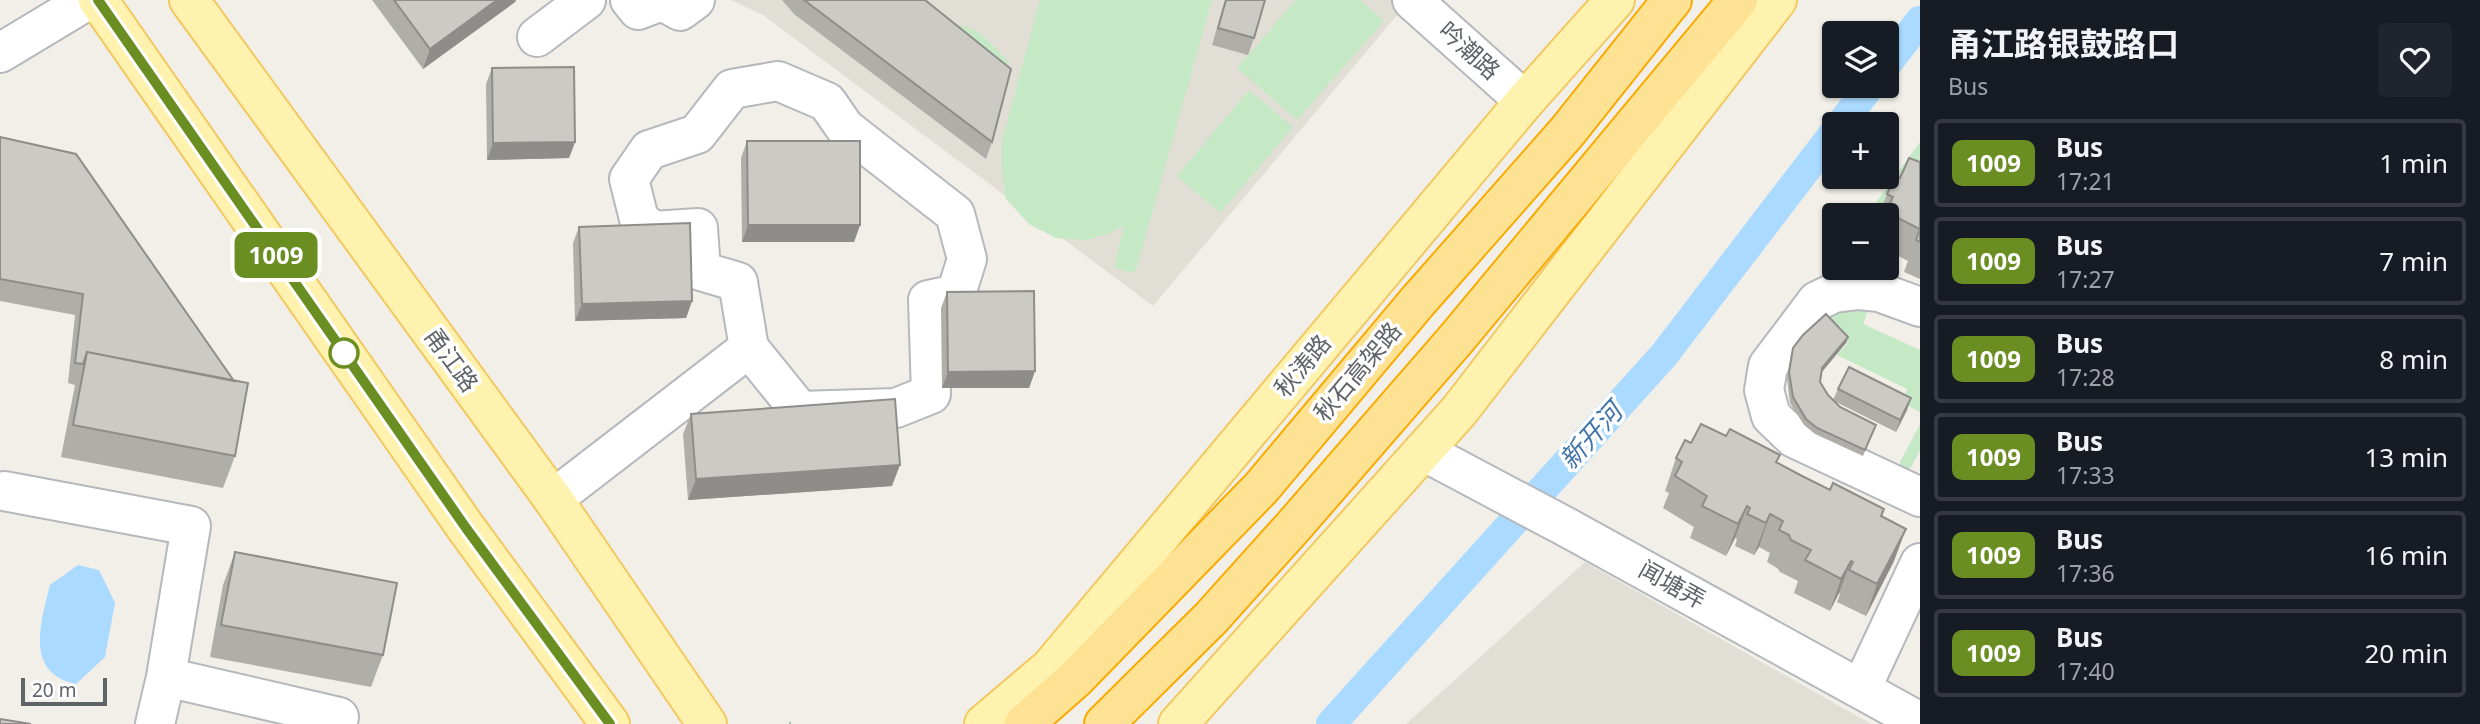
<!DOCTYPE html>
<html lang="en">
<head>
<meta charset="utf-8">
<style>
  :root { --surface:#171b24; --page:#20242c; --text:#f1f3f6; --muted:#9ea1a6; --line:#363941 }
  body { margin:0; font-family:"Noto Sans","Noto Sans SC",sans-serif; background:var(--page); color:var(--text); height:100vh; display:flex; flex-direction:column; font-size:26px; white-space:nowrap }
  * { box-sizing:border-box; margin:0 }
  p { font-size:23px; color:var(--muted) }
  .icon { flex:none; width:38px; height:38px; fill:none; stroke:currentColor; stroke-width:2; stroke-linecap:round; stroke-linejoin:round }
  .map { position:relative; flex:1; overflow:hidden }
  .drawer { display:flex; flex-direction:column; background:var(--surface); width:560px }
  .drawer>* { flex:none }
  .badge { padding:0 14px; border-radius:10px; font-size:24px; line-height:46px }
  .fabs { position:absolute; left:1822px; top:21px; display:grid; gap:14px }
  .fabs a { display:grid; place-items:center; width:77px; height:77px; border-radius:7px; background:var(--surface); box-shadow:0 2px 5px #0004; font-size:35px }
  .scale { position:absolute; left:21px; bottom:18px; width:86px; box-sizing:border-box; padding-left:7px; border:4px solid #5f6368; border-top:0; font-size:19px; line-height:24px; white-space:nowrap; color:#5f6368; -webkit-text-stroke:5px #fff; paint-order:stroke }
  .map>.badge { position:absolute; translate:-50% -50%; box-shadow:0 0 0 4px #fff }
  .round { display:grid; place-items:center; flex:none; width:74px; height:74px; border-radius:7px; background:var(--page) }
  .head { display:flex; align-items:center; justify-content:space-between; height:119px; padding:0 28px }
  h1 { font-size:33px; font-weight:700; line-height:52px }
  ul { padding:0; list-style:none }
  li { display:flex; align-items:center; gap:21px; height:88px; margin:0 14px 10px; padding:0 14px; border:4px solid var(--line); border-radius:7px }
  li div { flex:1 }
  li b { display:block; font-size:26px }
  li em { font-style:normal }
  li .badge { min-width:77px; font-weight:700; text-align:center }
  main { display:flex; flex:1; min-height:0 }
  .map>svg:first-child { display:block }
  .education { fill:#e1ded6 }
  .green { fill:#c5e8c5 }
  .water { fill:#aadaff }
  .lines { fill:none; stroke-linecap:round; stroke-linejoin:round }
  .canal { stroke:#aadaff; stroke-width:30 }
  .minor-casing { stroke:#b5b8bc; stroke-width:42 }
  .major-casing { stroke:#f2c960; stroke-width:42 }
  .highway-casing { stroke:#f9ab00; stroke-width:42 }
  .path { stroke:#9cc7a9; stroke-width:4.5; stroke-dasharray:7 3.5; stroke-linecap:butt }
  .minor { stroke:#fff; stroke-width:38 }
  .major { stroke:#fff2af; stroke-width:38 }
  .highway { stroke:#fde293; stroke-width:38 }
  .wall { fill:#afaea9 }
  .shaded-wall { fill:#8f8d8a }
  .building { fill:#cccac5; stroke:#8f8d8a; stroke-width:2 }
  .line-casing { stroke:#fff; stroke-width:16 }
  .line { stroke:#6b8e23; stroke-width:10 }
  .stop-dot { fill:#fff; stroke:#6b8e23; stroke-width:3.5 }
  .labels { text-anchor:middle; stroke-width:7; stroke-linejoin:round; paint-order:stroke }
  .street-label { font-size:24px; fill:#5f6368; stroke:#fff }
  .water-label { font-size:26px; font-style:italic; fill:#4174aa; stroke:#fff }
</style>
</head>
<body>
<main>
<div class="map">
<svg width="1920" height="724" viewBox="0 0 1920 724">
  <rect width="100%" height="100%" fill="#f1efe8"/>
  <path class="education" d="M731 0H1394L1403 8 1153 306 763 15Z
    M1585 562 1871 724H1406Z"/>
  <path class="green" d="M1040 0H1212L1135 273 1114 268 1124 225 1111 233 1086 240 1056 238 1029 224 1006 199 1002 171V141Z
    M1296 0H1360L1384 21 1297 120 1237 68Z
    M955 25C978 25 993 46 1009 62L996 75Z
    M1249 90 1293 127 1220 213 1177 176Z
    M1920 142V190L1891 194 1877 215H1867Z
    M1887 259 1895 265 1885 285 1810 293 1834 260V268H1886Z
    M1872 299 1863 324 1920 350V412L1903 403 1907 389 1837 355 1847 344 1816 311Z
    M1920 424V451L1908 472 1900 466V462Z"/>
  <path class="water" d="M78 565 99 570 115 603 105 657 76 684C24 673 41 622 50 585Z"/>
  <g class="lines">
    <path class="canal" d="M1886 65 1920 21
      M1841 124 1870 86
      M1331 724 1664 355 1834 133"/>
    <g class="minor-casing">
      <path id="minor" d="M630 0 638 10 662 1 680 11 695 0
        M1412 0 1525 101
        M537 37 586 0
        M0 53 88 0
        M1920 307 1879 292 1859 290 1834 293 1817 301 1768 366 1764 390 1771 416 1794 438 1920 497
        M1423 451 1568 528 1920 722
        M4 491 191 526 166 677
        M553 499 749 348 800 411 896 408 931 394 928 300 956 294 967 259 955 214 845 128 827 102 778 81 732 89 697 134 649 150 629 179 639 219 653 231 698 228 701 271 738 282 749 348
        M1861 689 1920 563
        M155 724 166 677 339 717 337 724"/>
    </g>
    <g class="major-casing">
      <path id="major" d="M98 0 466 528 610 724
        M189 0 553 499 707 724
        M984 724 1050 668 1525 101 1615 0
        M1178 724 1459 411 1777 0"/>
    </g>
    <g class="highway-casing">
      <path id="highway" d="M1024 724 1075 679 1261 488 1418 301 1567 132 1672 0
        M1104 724 1211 618 1292 528 1457 338 1738 0"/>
    </g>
    <path class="path" d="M789 724H791"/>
    <use href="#minor" class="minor"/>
    <use href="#major" class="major"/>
    <use href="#highway" class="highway"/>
  </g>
  <path class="wall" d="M372 0H516L515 2 423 69Z
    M782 0H925L992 142 986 159 794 14Z
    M1225 0H1265L1254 38 1248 55 1212 45Z
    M492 68 575 142 569 158 487 160 486 84Z
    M0 137 235 456 223 488 61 457 75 385 68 383 75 315 0 301Z
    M747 141 860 225 854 242H742L741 158Z
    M1920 162V279L1904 272 1908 261 1886 250V215H1879L1887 194Z
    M579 227 692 301 686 318 575 321 573 243Z
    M947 292 1035 371 1029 388H942L941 308Z
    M1848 337 1846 343 1822 372 1820 382 1828 395 1833 400 1838 389 1907 410 1896 432 1834 401 1840 407 1876 425 1863 456 1815 434 1804 425 1790 403 1787 378 1791 354 1793 348Z
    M691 414 892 486 688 500 683 434Z
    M1676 458 1777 462 1830 490 1884 509 1882 517 1894 561 1866 616 1837 602 1840 594 1839 593 1830 611 1794 593 1798 581 1780 572 1777 568 1767 562 1770 553 1759 547 1754 555 1735 546 1737 539 1735 538 1726 556 1690 538 1694 527 1663 508 1669 493 1665 491Z
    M235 552 383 655 371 687 210 657 223 585Z"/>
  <path class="shaded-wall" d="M497 0H516L515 2 423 69 430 49Z
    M575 142 569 158 487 160 493 143Z
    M748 225H860L854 242H742Z
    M692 301 686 318 575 321 582 304Z
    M1848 337 1846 343 1820 374 1822 368Z
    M1035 371 1029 388H942L948 372Z
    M1911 398 1907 410 1896 432 1900 420Z
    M900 465 892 486 688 500 696 479Z
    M1747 506 1735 538 1726 556 1738 524Z
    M1770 514 1759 547 1754 555 1766 523Z
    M1906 529 1894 561 1866 616 1877 584Z
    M1851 561 1839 593 1830 611 1841 579Z"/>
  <path class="building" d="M394 0H497L430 49Z
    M804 0H925L1011 69 992 142Z
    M1226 0H1265L1254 38 1218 28Z
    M574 67 575 142 493 143 492 68Z
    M0 137 76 154 234 381 87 352 83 364 75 363 83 294 0 279Z
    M747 141H860V225H748Z
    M1909 158 1920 162V242L1916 240 1920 229 1886 212 1893 197 1887 194 1895 176 1900 178Z
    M690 223 692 301 582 304 579 227Z
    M1034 291 1035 371 948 372 947 292Z
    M1826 314 1848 337 1822 368 1820 382 1828 395 1840 407 1876 425 1865 450 1817 428 1806 419 1793 397 1789 372 1793 348 1803 335Z
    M87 352 248 383 235 456 73 425Z
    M1849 367 1911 398 1900 420 1838 389Z
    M895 399 900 465 696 479 691 414Z
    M1701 424 1726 436 1730 429 1780 455 1776 462 1802 476 1830 490 1833 483 1884 509 1881 516 1906 529 1877 584 1849 570 1853 562 1851 561 1841 579 1805 560 1811 550 1791 540 1789 535 1779 530 1783 521 1770 514 1766 523 1747 514 1750 508 1747 506 1738 524 1702 506 1707 496 1675 476 1682 462 1676 458 1685 440 1691 443Z
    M235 552 397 583 383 655 221 625Z
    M0 719 31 724H0Z"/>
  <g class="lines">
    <g class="line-casing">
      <path id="line" d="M98 0 466 528 610 724"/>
    </g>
    <use href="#line" class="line"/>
  </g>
  <circle class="stop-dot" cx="344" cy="353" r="14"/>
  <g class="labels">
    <g class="street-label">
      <text transform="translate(1469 51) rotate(42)" y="8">吟潮路</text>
      <text transform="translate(451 360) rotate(54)" y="8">甬江路</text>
      <text transform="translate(1303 366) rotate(-50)" y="8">秋涛路</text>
      <text transform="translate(1358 372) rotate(-50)" y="8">秋石高架路</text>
      <text transform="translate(1672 585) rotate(29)" y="8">闻塘弄</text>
    </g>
    <g class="water-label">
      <text transform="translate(1591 436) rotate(-48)" y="9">新开河</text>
    </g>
  </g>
</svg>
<div class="fabs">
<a><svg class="icon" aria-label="layers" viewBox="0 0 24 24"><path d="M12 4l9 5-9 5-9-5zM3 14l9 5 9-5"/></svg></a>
<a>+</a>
<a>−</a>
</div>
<div class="scale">20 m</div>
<b class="badge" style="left:276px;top:255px;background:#6b8e23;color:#fff">1009</b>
</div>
<section class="drawer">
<div class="head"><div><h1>甬江路银鼓路口</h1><p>Bus</p></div><a class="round"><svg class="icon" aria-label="heart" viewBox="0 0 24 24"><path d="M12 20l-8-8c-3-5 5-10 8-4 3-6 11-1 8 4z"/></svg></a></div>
<ul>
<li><span class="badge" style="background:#6b8e23;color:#fff">1009</span><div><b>Bus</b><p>17:21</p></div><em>1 min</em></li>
<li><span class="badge" style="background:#6b8e23;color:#fff">1009</span><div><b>Bus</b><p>17:27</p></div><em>7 min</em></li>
<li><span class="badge" style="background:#6b8e23;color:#fff">1009</span><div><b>Bus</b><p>17:28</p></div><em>8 min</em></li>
<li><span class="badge" style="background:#6b8e23;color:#fff">1009</span><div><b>Bus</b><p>17:33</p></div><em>13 min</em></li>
<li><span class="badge" style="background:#6b8e23;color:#fff">1009</span><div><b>Bus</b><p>17:36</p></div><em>16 min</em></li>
<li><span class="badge" style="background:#6b8e23;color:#fff">1009</span><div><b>Bus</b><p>17:40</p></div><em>20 min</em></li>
</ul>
</section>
</main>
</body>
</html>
